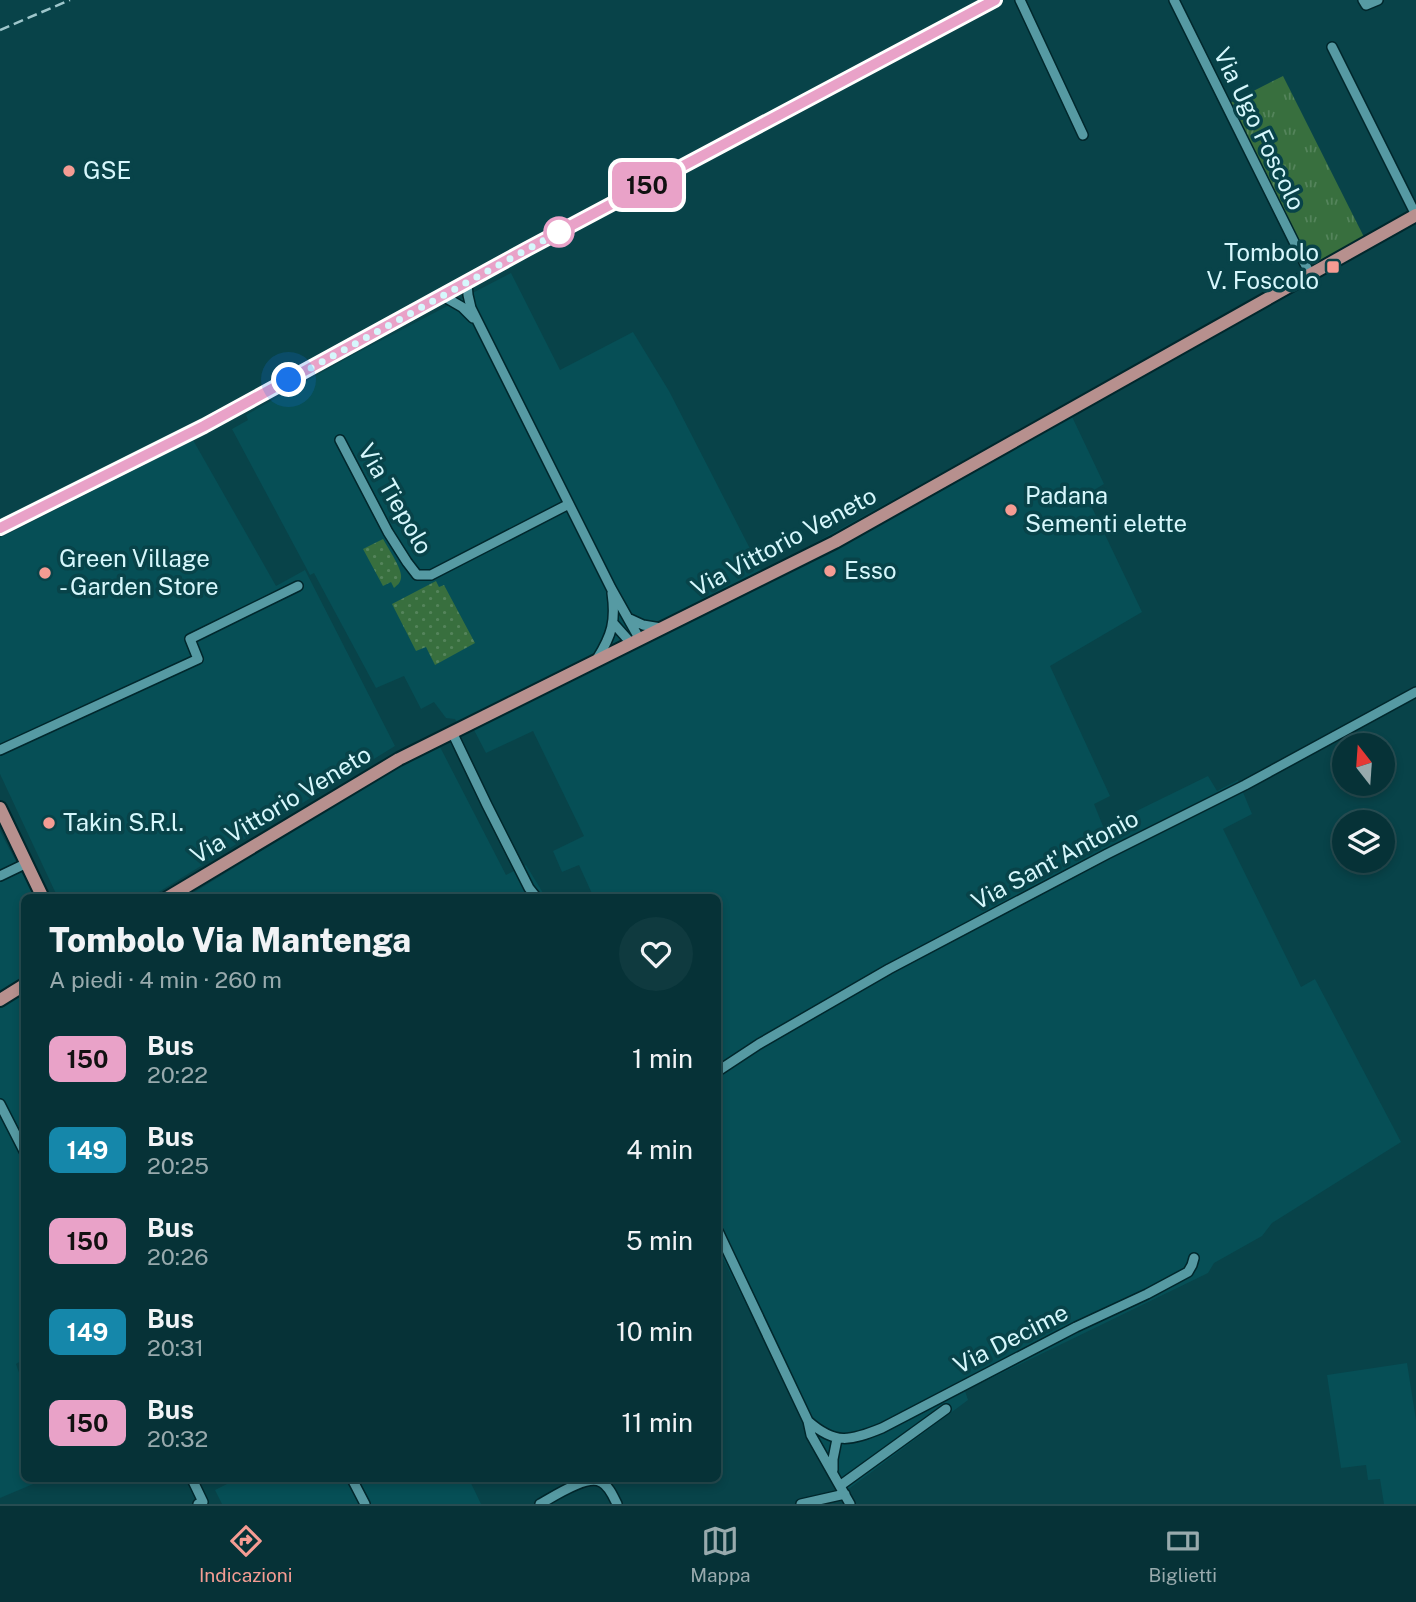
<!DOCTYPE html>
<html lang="it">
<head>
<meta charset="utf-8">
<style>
  :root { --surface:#063237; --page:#0f3a3f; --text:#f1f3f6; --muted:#98aaad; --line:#274d52; --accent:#f59c93 }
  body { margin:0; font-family:"Public Sans",sans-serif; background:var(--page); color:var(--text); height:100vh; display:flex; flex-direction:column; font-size:26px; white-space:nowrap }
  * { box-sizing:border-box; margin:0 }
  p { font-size:23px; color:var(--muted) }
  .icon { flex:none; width:38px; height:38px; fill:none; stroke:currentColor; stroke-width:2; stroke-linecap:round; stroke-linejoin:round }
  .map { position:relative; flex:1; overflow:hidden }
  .details { position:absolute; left:21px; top:894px; width:700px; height:588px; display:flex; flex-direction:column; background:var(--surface); border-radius:10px; box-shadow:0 4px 10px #0003,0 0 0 2px var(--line) }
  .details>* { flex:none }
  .badge { padding:0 14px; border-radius:10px; font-size:24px; line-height:46px }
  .needle { width:46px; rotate:343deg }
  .buttons { position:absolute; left:1332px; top:733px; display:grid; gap:14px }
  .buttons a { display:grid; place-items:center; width:63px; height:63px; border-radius:50%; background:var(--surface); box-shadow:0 4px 10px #0003,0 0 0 2px var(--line); font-size:35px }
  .you { position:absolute; width:35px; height:35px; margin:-18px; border:5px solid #fff; border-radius:50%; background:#1a73e8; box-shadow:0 0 0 10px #1a73e833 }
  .map>.badge { position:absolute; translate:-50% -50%; box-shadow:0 0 0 4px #fff }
  .round { display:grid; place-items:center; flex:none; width:74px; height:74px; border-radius:37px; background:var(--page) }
  .overview { display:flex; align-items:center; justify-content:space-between; height:119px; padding:0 28px }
  h1 { font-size:33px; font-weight:800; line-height:52px }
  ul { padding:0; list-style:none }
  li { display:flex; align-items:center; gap:21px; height:91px; padding:0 28px }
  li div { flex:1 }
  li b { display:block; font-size:26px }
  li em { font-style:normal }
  li .badge { min-width:77px; font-weight:700; text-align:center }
  .dock { display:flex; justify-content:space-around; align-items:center; height:98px; border-top:2px solid var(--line); background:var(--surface); font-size:19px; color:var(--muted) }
  .dock a { display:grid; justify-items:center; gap:4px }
  .dock .current { color:var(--accent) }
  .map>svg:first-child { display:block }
  .built { fill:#064f56 }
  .grass { fill:url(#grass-dots) }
  .park { fill:url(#park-tufts) }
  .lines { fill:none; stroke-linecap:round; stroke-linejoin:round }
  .minor-casing { stroke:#01272c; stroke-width:12 }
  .major-casing { stroke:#01272c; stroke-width:16 }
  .minor { stroke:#569aa3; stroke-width:9 }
  .major { stroke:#b7908e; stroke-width:12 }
  .rail { stroke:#9ec6cb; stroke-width:2.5; stroke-dasharray:10 5; stroke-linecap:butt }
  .line-casing { stroke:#fff; stroke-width:16 }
  .line { stroke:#e9a2c8; stroke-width:10 }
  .walk { stroke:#d6f7fc; stroke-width:7; stroke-dasharray:0 12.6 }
  .poi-dot { fill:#f59c93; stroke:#084349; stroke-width:2.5 }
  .stop-dot { fill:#fff; stroke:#e9a2c8; stroke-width:3.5 }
  .labels { text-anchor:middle; stroke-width:7; stroke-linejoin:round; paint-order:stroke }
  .street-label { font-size:24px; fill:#d6f7fc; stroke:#084349 }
  .poi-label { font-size:24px; fill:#d6f7fc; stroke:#084349; text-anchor:start }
</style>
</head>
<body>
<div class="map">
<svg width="1416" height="1504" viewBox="0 0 1416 1504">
  <defs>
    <pattern id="grass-dots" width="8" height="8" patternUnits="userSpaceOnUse" patternTransform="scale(1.75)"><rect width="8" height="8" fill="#386f3e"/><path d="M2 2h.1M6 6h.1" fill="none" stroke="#54845b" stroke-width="1.8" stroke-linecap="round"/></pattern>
    <pattern id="park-tufts" width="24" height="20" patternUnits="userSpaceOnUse" patternTransform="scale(1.75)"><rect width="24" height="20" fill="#386f3e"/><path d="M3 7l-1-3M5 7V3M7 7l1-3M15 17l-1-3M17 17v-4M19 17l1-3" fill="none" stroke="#54845b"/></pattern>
  </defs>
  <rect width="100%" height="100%" fill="#084349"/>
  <path class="built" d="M511 273 560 370 633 332 669 391 762 572 1066 404 1104 484 1086 495 1142 612 1050 666 1110 796 1094 804 1109 841 1120 837 1114 822 1208 776 1217 791 1238 780 1252 814 1223 829 1301 987 1315 979 1401 1142 1272 1223 1262 1236 1214 1263 1208 1273 965 1391 968 1400 850 1488 840 1491 813 1441 718 1248V898H594L579 865 562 872 553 851 584 836 533 731 486 753 474 730 464 735 455 719 446 718 434 702 421 709 404 676 376 688 314 573 310 575 232 429 248 420 246 415 353 355Z
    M193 440 276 586 305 570 395 746 149 898H58L0 774V538Z
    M439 745 506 875 526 865 546 898H185L412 757Z
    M0 831 35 898H24V979L0 994Z
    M24 993V1359L16 1364 24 1387V1479H45L0 1498V1008Z
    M1407 1363 1416 1420V1504H1384L1380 1479 1368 1480 1366 1465 1341 1468 1327 1375Z
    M237 1479H469L481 1504H222L215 1490Z"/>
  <path class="grass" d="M383 539C388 548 403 570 401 578 400 584 397 585 394 588L391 582 383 586 363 549Z
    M436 581 439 587 444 585 475 643 435 665 426 647 416 651 392 604Z"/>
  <path class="park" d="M1283 76 1365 239 1313 267 1308 264 1228 104Z"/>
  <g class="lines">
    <g class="minor-casing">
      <path id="minor" d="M1020 0 1083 135
        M1174 0 1310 274
        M1363 0 1366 5 1378 0
        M1332 47 1416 215
        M467 283 468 295 471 308 611 588 639 638
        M443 296 462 307 473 318
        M340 440 388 532 407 562 417 575H431L569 504
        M630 619 643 625 661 628
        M614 624 631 643
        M597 659C612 635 616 621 612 593
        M452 732 487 805 529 888 537 898
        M0 750 198 659 190 639 298 586
        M0 876 27 863
        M718 1071 759 1044 889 969 1107 854 1245 785 1416 692
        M0 1104 24 1151
        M718 1231 808 1421 811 1435 850 1504
        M808 1421C835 1445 850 1441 882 1428L1076 1327 1147 1294 1188 1272 1192 1265 1194 1258
        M833 1470V1459L837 1439
        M192 1479 203 1502 198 1504
        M352 1479 365 1504
        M841 1485 946 1409
        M540 1504C553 1497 587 1474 601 1482 609 1486 613 1496 617 1504
        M801 1504 845 1494"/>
    </g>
    <g class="major-casing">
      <path id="major" d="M0 528 204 426 527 249 995 0
        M0 808 43 898
        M167 898 399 759 835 542 1416 215
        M0 1000 24 985"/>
    </g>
    <use href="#minor" class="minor"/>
    <use href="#major" class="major"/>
    <path class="rail" d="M0 30 70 0"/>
  </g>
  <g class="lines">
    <g class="line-casing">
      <path id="line" d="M0 528 204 426 527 249 995 0"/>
    </g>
    <use href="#line" class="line"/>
    <path class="walk" d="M289 380 559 232"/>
  </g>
  <g class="poi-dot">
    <circle cx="69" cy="171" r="7"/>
    <rect x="1326" y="260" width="14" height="14" rx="3.5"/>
    <circle cx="1011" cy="510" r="7"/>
    <circle cx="830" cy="571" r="7"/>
    <circle cx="45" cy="573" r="7"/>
    <circle cx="49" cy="823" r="7"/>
  </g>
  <circle class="stop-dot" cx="559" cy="232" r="14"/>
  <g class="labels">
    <g class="street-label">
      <text transform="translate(1259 129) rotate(64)" y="8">Via Ugo Foscolo</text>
      <text transform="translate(395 499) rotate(60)" y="8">Via Tiepolo</text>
      <text transform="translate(784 542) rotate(-28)" y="8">Via Vittorio Veneto</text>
      <text transform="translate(281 805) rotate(-31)" y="8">Via Vittorio Veneto</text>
      <text transform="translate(1055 860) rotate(-28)" y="8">Via Sant'Antonio</text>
      <text transform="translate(1011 1339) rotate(-27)" y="8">Via Decime</text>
    </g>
    <g class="poi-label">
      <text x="83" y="179">GSE</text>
      <text x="1319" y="261" text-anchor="end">Tombolo<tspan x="1319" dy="28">V. Foscolo</tspan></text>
      <text x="1025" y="504">Padana<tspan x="1025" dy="28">Sementi elette</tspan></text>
      <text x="59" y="567">Green Village<tspan x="59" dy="28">- Garden Store</tspan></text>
      <text x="844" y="579">Esso</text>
      <text x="63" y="831">Takin S.R.l.</text>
    </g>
  </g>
</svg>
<div class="buttons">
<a><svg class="needle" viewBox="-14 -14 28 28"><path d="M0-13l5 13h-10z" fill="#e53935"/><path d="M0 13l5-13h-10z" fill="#98aaad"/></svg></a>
<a><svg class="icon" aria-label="layers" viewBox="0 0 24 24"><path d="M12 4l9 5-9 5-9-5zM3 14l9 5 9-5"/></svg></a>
</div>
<div class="you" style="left:289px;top:380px"></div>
<b class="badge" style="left:647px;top:185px;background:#e9a2c8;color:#111">150</b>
<section class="details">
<div class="overview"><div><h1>Tombolo Via Mantenga</h1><p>A piedi · 4 min · 260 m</p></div><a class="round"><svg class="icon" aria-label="heart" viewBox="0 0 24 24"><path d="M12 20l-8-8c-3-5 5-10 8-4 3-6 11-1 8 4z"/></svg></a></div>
<ul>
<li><span class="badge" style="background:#e9a2c8;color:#111">150</span><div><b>Bus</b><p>20:22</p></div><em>1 min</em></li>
<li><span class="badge" style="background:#1587aa;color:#fff">149</span><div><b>Bus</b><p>20:25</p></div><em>4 min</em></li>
<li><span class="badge" style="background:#e9a2c8;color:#111">150</span><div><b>Bus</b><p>20:26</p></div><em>5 min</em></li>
<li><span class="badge" style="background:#1587aa;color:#fff">149</span><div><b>Bus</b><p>20:31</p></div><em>10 min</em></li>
<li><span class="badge" style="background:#e9a2c8;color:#111">150</span><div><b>Bus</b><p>20:32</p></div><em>11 min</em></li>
</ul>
</section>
</div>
<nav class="dock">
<a class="current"><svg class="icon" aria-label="directions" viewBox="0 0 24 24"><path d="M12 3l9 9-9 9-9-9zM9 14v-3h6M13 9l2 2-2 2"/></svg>Indicazioni</a>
<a><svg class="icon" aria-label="map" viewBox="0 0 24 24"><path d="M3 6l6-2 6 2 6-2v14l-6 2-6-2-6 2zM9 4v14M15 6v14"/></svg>Mappa</a>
<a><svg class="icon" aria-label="tickets" viewBox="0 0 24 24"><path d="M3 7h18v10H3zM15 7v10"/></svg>Biglietti</a>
</nav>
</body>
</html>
